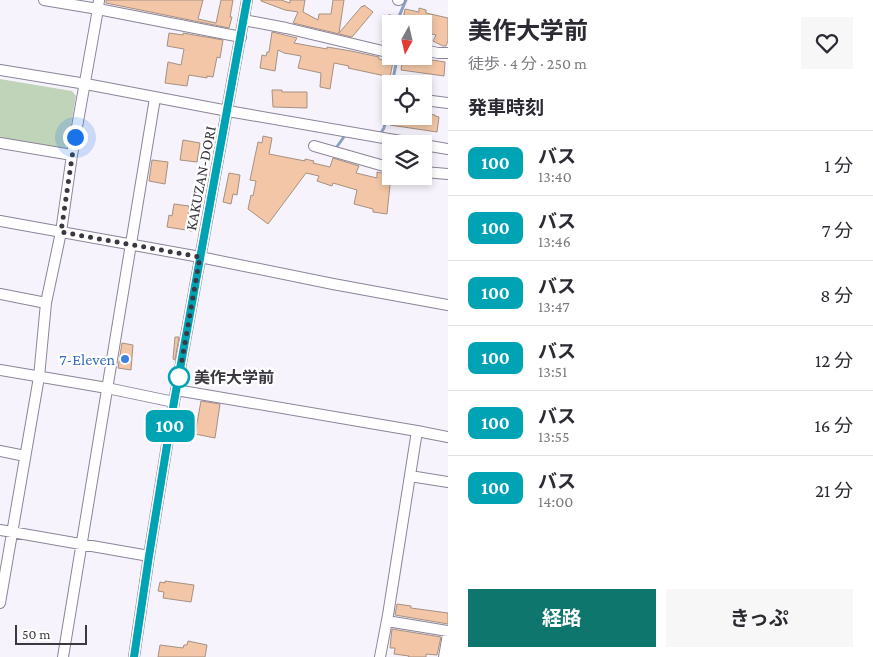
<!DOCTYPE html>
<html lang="ja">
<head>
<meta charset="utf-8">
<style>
  :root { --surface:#fff; --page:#f7f7f7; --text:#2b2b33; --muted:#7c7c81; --line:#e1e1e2; --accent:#0f766e }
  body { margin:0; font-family:"Crimson Pro","Noto Sans JP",serif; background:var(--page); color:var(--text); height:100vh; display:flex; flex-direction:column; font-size:19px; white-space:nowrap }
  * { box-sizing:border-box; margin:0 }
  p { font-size:16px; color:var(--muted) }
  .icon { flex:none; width:28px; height:28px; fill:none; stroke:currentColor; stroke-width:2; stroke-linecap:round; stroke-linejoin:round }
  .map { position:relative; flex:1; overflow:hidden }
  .side { display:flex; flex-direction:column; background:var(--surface); width:425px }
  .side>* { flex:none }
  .badge { padding:0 10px; border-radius:8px; font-size:18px; line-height:32px }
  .needle { width:32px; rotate:188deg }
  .buttons { position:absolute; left:382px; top:15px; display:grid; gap:10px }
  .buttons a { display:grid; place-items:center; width:50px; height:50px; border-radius:0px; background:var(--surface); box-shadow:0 2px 8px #0003; font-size:25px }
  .scale { position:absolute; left:15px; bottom:12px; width:72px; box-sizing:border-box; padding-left:5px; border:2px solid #3c3841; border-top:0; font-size:14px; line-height:18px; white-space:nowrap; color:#3c3841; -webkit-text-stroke:4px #fff; paint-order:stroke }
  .you { position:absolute; width:25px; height:25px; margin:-12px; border:4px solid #fff; border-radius:50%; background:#1a73e8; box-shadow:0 0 0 8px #1a73e833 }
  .map>.badge { position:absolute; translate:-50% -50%; box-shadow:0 0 0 2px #fff }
  h2 { padding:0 20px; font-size:19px; line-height:45px }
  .round { display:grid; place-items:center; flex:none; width:52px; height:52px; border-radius:0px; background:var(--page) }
  .summary { display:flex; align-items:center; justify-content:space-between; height:85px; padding:0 20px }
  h1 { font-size:24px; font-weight:700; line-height:38px }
  .button { display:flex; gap:10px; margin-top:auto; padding:10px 20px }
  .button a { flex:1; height:58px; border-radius:0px; background:var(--accent); color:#fff; font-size:20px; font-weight:700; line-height:58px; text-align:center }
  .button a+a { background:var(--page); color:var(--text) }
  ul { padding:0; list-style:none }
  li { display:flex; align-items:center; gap:15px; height:65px; padding:0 20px; border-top:1px solid var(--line) }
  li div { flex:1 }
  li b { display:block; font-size:19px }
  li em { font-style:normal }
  li .badge { min-width:55px; font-weight:700; text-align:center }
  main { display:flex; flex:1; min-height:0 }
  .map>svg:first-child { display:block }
  .green { fill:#c0d4ba }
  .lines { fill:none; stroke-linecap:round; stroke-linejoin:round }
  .stream { stroke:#8ca1c0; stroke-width:3 }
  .building { fill:#f2c6a6; stroke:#a59183 }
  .minor-casing { stroke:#8c8499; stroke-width:12 }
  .minor { stroke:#fff; stroke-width:10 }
  .line-casing { stroke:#fff; stroke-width:11 }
  .line { stroke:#00a3b4; stroke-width:8 }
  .walk { stroke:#3c3841; stroke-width:5; stroke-dasharray:0 9 }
  .shop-dot { fill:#3f7fe0; stroke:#fff; stroke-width:2 }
  .stop-dot { fill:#fff; stroke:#00a3b4; stroke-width:2.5 }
  .labels { text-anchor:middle; stroke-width:4.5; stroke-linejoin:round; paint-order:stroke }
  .street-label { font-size:16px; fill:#3c3841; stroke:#fff }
  .shop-label { font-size:16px; fill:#366cbe; stroke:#fff; text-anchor:end }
  .stop-label { font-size:16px; font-weight:bold; fill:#3c3841; stroke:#fff; text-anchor:start }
</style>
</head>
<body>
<main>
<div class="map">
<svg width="448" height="657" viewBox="0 0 448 657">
  <rect width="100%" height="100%" fill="#f7f3fc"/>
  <path class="green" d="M0 79 72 91 76 96 67 148 0 139Z"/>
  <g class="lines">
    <path class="stream" d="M399 24 400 14 406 0
      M392 84 397 59
      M379 136 384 128 391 98
      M336 148 346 134"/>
  </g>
  <path class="building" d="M106 0H203L198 19 216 23 221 0H233L230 17H232L229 28 106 3Z
    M261 0H281L290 3V0H305L303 12 318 20 319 14H331L333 0H344L339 33 362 6 363 7 364 5 373 12 352 37 293 23 298 12 285 10 261 1Z
    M419 8 426 10V13L448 18V41L446 46H443L433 41 436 35 424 32V24H402L405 9 419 12Z
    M388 15H391V44L382 42Z
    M272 32 297 38 294 43 327 49V47L351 51 379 57V59L393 62 390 77 348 68 349 66 334 63 330 89 320 87 321 73 298 68 301 56 284 53 278 50 275 71 260 68 262 55 266 56 267 52H269Z
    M169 33 183 35V33L223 40 220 58 217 57 213 77 207 76V78L189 75 187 86 165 83 168 62 181 65 184 49 167 46Z
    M409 59 426 62V59L445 62 444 76 401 70 402 62 408 63Z
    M272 90H282V92H307V108L273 107Z
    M427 114 435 115V116L439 117 437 132 390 125 391 116H424V115H427Z
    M263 136 272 138 269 154 305 161V159L314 161 313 163 330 167 333 158 359 166 356 173 377 178V172L391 175 387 214 373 212V209L354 204 357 190 333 183 332 186 317 181 319 176 306 173 268 224 248 209 251 195 253 196 256 181 250 180 258 142 262 143Z
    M183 140 200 143 197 162 180 160Z
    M152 160 168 162 165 184 149 181Z
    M229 173 240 175 237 195 233 194 231 204 223 202Z
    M174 204 189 206 188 218 194 219 192 231 167 227 169 215 172 216Z
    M175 337H179L175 360 173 359Z
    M122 343 133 345 131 370 118 368Z
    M201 401 220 404 215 438 195 434Z
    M165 581 194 585 191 602 163 598 164 592 158 591 160 582 165 583Z
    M397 604 411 606V608L448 613V624L395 615Z
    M392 629 441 637 437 655 426 654V657H408L409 656 394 654 395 648H390Z
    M188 641 207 645 205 657H158L160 645 183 648 184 645H187Z"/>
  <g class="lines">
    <g class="minor-casing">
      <path id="minor" d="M44 0 98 9 241 37
        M398 0H399
        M244 20 286 28 391 53
        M424 50 438 53H448
        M0 70 86 84 228 111 418 144
        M424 100 448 103
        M0 143 72 155
        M424 145 448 149
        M314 146 391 168
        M424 172 448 174
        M0 221 200 257 333 284 448 305
        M0 294 46 303
        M0 370 107 388 174 402
        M176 390 417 431 448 437
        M0 451 25 456
        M410 476 448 482
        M0 530 149 556
        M0 603 39 377 46 303 61 232 72 155 98 9 99 0
        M387 621 448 631
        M63 657 155 98
        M134 657 149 556 174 402 247 0
        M380 657 388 615 417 431
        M444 657 448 634"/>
    </g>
    <use href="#minor" class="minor"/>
  </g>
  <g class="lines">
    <g class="line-casing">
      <path id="line" d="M134 657 149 556 174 402 247 0"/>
    </g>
    <use href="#line" class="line"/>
    <path class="walk" d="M75 137 61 232 200 257 179 377"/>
  </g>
  <circle class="shop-dot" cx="125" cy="359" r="5"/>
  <circle class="stop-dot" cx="179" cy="377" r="10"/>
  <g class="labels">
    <g class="street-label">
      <text transform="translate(200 178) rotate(-79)" y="6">KAKUZAN-DORI</text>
    </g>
    <g class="shop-label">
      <text x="115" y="365">7-Eleven</text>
    </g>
    <g class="stop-label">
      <text x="194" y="383">美作大学前</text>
    </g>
  </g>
</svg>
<div class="buttons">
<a><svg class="needle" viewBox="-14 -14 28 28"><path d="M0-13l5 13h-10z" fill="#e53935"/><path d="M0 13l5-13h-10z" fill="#7c7c81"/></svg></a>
<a><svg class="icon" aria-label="locate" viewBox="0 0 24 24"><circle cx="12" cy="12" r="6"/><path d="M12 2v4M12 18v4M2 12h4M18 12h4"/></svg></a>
<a><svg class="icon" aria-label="layers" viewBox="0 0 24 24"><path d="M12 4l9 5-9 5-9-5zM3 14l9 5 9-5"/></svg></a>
</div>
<div class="scale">50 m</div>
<div class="you" style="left:75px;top:137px"></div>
<b class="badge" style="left:170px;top:426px;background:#00a3b4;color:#fff">100</b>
</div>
<section class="side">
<div class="summary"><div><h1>美作大学前</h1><p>徒歩 · 4 分 · 250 m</p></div><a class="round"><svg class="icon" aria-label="heart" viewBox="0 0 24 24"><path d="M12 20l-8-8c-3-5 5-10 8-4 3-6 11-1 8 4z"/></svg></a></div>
<h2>発車時刻</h2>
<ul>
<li><span class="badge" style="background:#00a3b4;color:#fff">100</span><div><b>バス</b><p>13:40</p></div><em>1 分</em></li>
<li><span class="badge" style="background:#00a3b4;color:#fff">100</span><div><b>バス</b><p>13:46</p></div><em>7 分</em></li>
<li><span class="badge" style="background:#00a3b4;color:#fff">100</span><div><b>バス</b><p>13:47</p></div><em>8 分</em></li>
<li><span class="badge" style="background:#00a3b4;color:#fff">100</span><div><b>バス</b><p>13:51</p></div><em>12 分</em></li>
<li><span class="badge" style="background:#00a3b4;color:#fff">100</span><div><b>バス</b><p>13:55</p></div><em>16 分</em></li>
<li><span class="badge" style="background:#00a3b4;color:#fff">100</span><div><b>バス</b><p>14:00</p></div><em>21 分</em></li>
</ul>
<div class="button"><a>経路</a><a>きっぷ</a></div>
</section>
</main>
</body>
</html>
